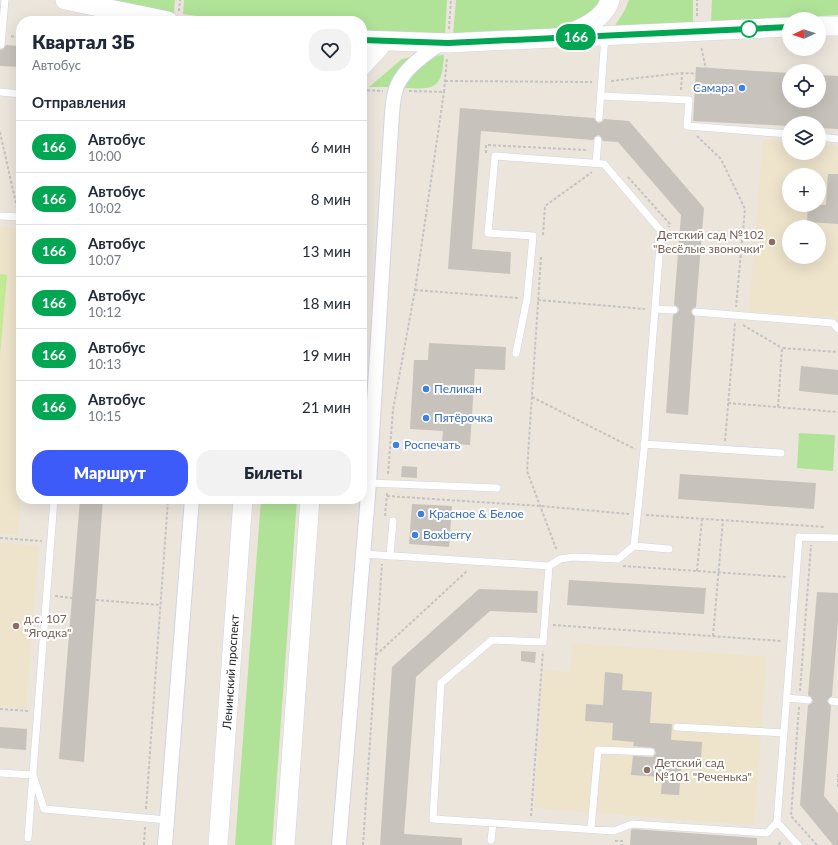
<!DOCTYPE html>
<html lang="ru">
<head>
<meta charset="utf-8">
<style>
  :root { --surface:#fff; --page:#f2f2f3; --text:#1f2937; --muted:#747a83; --line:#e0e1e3; --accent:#3c5bf9 }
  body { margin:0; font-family:Lato,sans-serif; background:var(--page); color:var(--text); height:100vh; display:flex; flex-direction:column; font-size:15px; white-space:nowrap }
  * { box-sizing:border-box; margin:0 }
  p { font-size:13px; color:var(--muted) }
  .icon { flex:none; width:22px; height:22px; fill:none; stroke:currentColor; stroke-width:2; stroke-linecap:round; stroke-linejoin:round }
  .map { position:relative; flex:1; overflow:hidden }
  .sheet { position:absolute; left:16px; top:16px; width:351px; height:488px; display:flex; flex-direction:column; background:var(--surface); border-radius:16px; box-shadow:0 4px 16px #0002 }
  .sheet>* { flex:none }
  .badge { padding:0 8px; border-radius:13px; font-size:14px; line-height:26px }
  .needle { width:26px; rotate:266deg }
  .fabs { position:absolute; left:782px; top:12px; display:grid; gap:8px }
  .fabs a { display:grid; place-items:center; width:44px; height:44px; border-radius:50%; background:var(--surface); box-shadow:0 4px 16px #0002; font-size:20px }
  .map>.badge { position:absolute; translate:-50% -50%; box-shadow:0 0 0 2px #fff }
  h2 { padding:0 16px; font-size:15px; line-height:36px }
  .round { display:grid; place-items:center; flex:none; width:42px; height:42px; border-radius:16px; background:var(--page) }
  .summary { display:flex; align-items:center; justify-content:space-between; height:68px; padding:0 16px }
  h1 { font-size:19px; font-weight:800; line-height:30px }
  .button { display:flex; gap:8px; margin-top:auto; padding:8px 16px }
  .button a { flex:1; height:46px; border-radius:16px; background:var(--accent); color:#fff; font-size:16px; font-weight:800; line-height:46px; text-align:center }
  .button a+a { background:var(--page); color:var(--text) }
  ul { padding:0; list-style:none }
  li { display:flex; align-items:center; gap:12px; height:52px; padding:0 16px; border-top:1px solid var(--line) }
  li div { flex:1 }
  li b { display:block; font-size:15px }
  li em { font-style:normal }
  li .badge { min-width:44px; font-weight:700; text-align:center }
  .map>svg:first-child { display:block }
  .education { fill:#eee3cb; fill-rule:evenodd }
  .green { fill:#b0e298 }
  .pitch { fill:#c3ea94 }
  .building { fill:#c7c2bb }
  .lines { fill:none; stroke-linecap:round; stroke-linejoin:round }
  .lane-casing { stroke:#d1d4e3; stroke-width:8 }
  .street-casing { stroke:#d1d4e3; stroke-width:16 }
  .secondary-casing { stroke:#d1d4e3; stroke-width:20 }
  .path { stroke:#c3c3c3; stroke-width:2; stroke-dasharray:3 2; stroke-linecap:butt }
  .lane { stroke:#fff; stroke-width:7 }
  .street { stroke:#fff; stroke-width:14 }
  .secondary { stroke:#fff; stroke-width:19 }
  .line-casing { stroke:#fff; stroke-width:9 }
  .line { stroke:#00a651; stroke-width:6 }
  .stop-dot { fill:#fff; stroke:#00a651; stroke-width:2 }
  .shop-dot { fill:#3f7fe0; stroke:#fff; stroke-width:1.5 }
  .education-dot { fill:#8d6e63; stroke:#fff; stroke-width:1.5 }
  .labels { text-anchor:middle; stroke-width:4; stroke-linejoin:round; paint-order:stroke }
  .shop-label { font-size:12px; fill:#366cbe; stroke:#fff; text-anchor:start }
  .education-label { font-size:12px; fill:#785e54; stroke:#fff; text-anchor:start }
  .street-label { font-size:12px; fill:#2a2a2a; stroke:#fff }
</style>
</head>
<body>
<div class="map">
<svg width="838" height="845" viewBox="0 0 838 845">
  <rect width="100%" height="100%" fill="#ece5dc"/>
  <path class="education" d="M763 139 789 141V153H819V144L838 146V318L749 311ZM789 175H819V205H789ZM789 227H819V257H789Z
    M0 227 21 229V499L18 535 0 533Z
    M0 543 39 546 26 708 0 706Z
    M573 643 767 657 754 825 534 808 544 670 570 672Z"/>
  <path class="green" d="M107 0H175L174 13Z
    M184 0H447L445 35 362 32V21H233L183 14Z
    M456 0H600L592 14 562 31 453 35Z
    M629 0H693V23L614 27 625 10Z
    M712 0H838V15L711 22Z
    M419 55 393 87H369L402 59Z
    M444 55C442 91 434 89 402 88L408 76 433 56Z
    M799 433 835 435 833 471 797 468Z
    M261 499H297L272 845H235Z"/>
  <path class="pitch" d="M0 274 7 275 0 355Z"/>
  <path class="building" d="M6 45 21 46V67L0 66V50L3 49Z
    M696 67 789 73V101H819V75L838 76V129L819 128V123H789V126L693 121Z
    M460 108 594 118 598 123 602 122 604 119 629 121 704 208 696 307 692 309 691 312 695 317 688 415 666 413 673 315 679 311 678 307 674 305 681 215 618 142 603 141 599 135 596 136 593 140 481 131 472 249 511 252 510 274 448 269Z
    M828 174H838V224L807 222 808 205H826Z
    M429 343 506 347 505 370 475 369 470 445 442 443 443 431 410 429 414 360H428Z
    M801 366 838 370V395L799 391Z
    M402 466 417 467V478L401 477Z
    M680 474 816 483 814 509 678 499Z
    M80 499H103L84 762 59 759Z
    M412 504 452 506 449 547 409 544Z
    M569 580 706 588 704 614 567 605Z
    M479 589 538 591 537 613 490 611 416 677 404 834 462 838V845H380L392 667Z
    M817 592 838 593V622L832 696 827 701 831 706 824 796 838 813V845H833L800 805 808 705 812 703 813 700 808 695Z
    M521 651 536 652 535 663 521 661Z
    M605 672 623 674 622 690 652 692 650 723 672 724 671 740 702 742 701 760 682 759 679 795 661 794 662 777 631 775 633 756 653 757 656 753 654 748 633 746 634 742 612 740 613 723 585 721 586 704 603 705Z
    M0 727 27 729 26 750 0 748Z
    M633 829 757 838V845H630L631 830Z"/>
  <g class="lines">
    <g class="lane-casing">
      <path id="lane" d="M1 45 5 0
        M0 92 21 94
        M601 96 689 100 687 126 789 134
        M599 118 605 36
        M819 137 838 139
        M596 163 598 140
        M0 216 21 217
        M655 309 674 310
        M696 312 833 323 838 329
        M644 444 781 453
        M369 483 497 488
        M634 546 669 549
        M363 554 549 566 560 559 574 557 618 559 634 546 644 450 661 231 604 164 495 156 488 233 533 236 527 299 516 353
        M390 556 393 521
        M549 566 543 642 492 640 441 683 433 819 614 831 632 824 767 833 777 822
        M787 698 808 700
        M832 701 838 702
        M677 727 784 733
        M0 773 33 775 44 809 167 820
        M591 829 598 750 651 752
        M28 838 54 499
        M491 840 493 823
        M798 845 777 822 799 537 838 538"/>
    </g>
    <g class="street-casing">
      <path id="street" d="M165 845 192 499
        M339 845 369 483 391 129C392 117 392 104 395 92 400 71 424 55 441 43"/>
    </g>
    <g class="secondary-casing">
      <path id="secondary" d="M65 0 168 21
        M819 26H838
        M567 34C584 28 605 18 610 0
        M362 40 448 43 789 27
        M362 66 384 42
        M218 845 243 499
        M285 845 310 499"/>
    </g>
    <path class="path" d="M179 11 180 0
      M697 16V0
      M449 29 451 0
      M11 36 21 38
      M707 74 789 80
      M445 81 592 82
      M611 81 682 73 707 74 701 46
      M819 83 838 84
      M362 90 383 91
      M681 90 682 73
      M409 91 444 92 447 58
      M0 132 17 208
      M697 136 721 159 745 209 736 307
      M486 153V145L588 150
      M628 177 670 224 669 227
      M543 235 545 206 592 172
      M541 257 527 471 557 551
      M415 290 518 298
      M538 300 645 309
      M743 325 782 348
      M532 397 635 449
      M728 403 838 412
      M778 407 782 348 838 352
      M725 441 735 323
      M388 474 393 410 415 290 444 92
      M387 496 541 506 629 514
      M646 515 825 527
      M385 516 387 493
      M0 538 42 541
      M623 566 786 577
      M697 571 702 519
      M55 596 72 598
      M96 600 161 605
      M553 625 782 641
      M713 636 723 520
      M376 655 467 571
      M800 691 811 545
      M799 707 791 816 817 845
      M0 709 29 711
      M838 774V788
      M146 809 168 499
      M531 816 543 651
      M615 841H622V845
      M144 845 145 827
      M363 845 382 564
      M779 845 781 840"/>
    <use href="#lane" class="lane"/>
    <use href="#street" class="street"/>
    <use href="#secondary" class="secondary"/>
  </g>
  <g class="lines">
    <g class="line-casing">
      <path id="line" d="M362 40 448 43 789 27"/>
    </g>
    <use href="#line" class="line"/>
  </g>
  <circle class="stop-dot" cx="749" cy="29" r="8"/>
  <g class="shop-dot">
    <circle cx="742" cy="88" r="4"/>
    <circle cx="426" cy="389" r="4"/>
    <circle cx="426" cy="418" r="4"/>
    <circle cx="396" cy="445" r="4"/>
    <circle cx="421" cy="514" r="4"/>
    <circle cx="415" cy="535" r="4"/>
  </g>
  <g class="education-dot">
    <circle cx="772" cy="242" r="4"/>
    <circle cx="16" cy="626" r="4"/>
    <circle cx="647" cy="770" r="4"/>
  </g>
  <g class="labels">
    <g class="shop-label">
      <text x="734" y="92" text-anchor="end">Самара</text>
      <text x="434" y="393">Пеликан</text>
      <text x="434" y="422">Пятёрочка</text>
      <text x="404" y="449">Роспечать</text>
      <text x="429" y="518">Красное &amp; Белое</text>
      <text x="423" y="539">Boxberry</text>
    </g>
    <g class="education-label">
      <text x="764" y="239" text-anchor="end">Детский сад №102<tspan x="764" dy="14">"Весёлые звоночки"</tspan></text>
      <text x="24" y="623">д.с. 107<tspan x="24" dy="14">"Ягодка"</tspan></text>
      <text x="655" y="767">Детский сад<tspan x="655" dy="14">№101 "Реченька"</tspan></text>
    </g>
    <g class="street-label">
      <text transform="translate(231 672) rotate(-86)" y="4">Ленинский проспект</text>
    </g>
  </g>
</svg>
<div class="fabs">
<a><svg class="needle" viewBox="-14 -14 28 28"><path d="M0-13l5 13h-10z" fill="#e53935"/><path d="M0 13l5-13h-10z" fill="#747a83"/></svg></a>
<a><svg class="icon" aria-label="locate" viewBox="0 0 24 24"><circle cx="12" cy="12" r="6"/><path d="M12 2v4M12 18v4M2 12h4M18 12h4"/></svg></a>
<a><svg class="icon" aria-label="layers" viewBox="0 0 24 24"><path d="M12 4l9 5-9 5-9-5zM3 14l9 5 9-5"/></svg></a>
<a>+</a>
<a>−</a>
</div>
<b class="badge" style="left:576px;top:37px;background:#00a651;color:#fff">166</b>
<section class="sheet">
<div class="summary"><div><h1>Квартал 3Б</h1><p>Автобус</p></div><a class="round"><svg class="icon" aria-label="heart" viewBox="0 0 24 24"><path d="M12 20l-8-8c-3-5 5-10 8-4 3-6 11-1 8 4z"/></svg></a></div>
<h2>Отправления</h2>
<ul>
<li><span class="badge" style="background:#00a651;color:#fff">166</span><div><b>Автобус</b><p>10:00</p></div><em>6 мин</em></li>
<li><span class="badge" style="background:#00a651;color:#fff">166</span><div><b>Автобус</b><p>10:02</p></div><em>8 мин</em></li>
<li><span class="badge" style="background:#00a651;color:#fff">166</span><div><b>Автобус</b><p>10:07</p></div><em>13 мин</em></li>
<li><span class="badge" style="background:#00a651;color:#fff">166</span><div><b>Автобус</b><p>10:12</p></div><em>18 мин</em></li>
<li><span class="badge" style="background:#00a651;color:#fff">166</span><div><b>Автобус</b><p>10:13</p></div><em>19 мин</em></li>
<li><span class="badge" style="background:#00a651;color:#fff">166</span><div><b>Автобус</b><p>10:15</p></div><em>21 мин</em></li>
</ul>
<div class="button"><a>Маршрут</a><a>Билеты</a></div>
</section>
</div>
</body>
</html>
